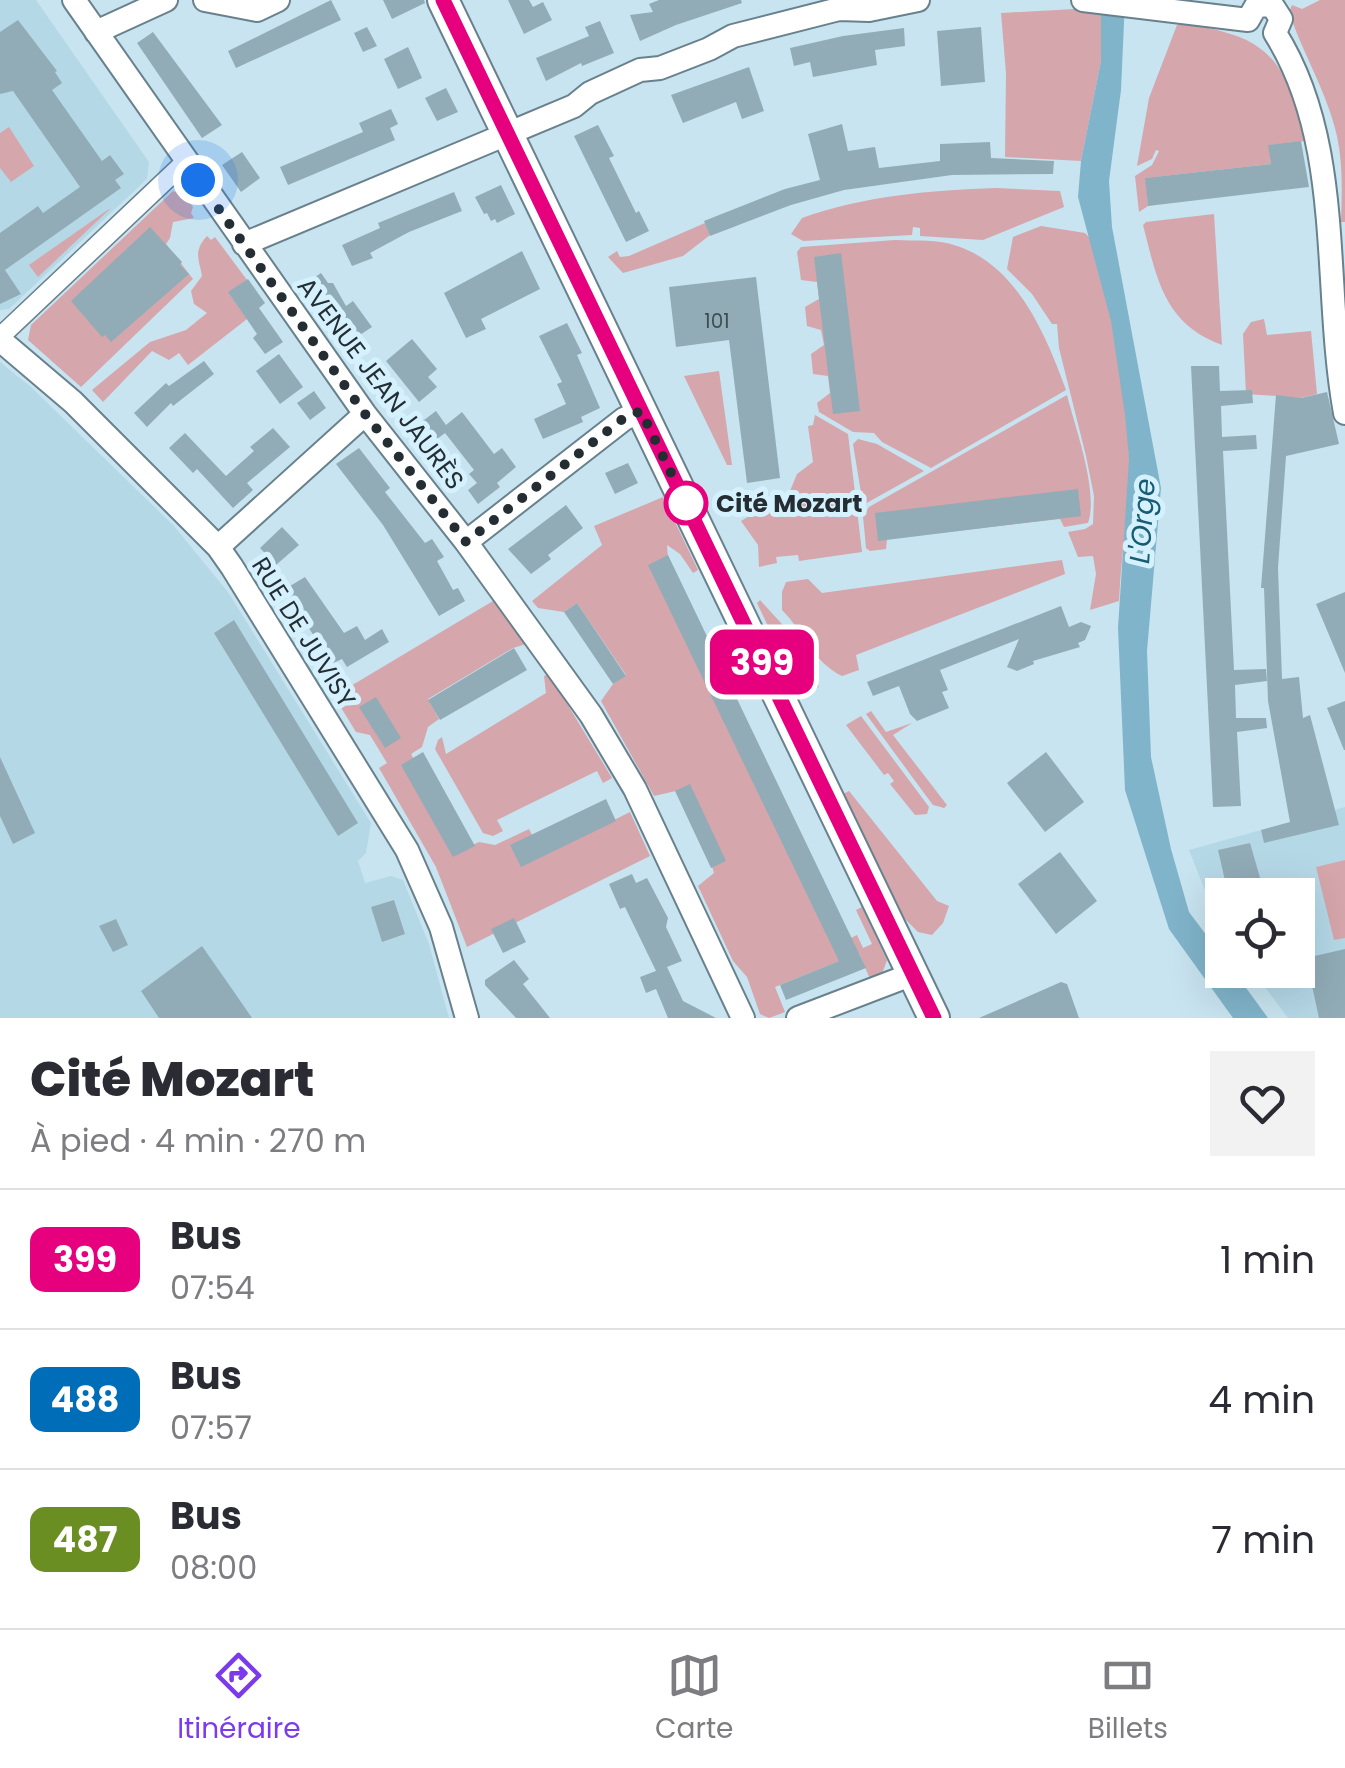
<!DOCTYPE html>
<html lang="fr">
<head>
<meta charset="utf-8">
<style>
  :root { --surface:#fff; --page:#f2f2f3; --text:#2b2b33; --muted:#7c7c81; --line:#e1e1e2; --accent:#7c3aed }
  body { margin:0; font-family:Poppins,sans-serif; background:var(--page); color:var(--text); height:100vh; display:flex; flex-direction:column; font-size:38px; white-space:nowrap }
  * { box-sizing:border-box; margin:0 }
  p { font-size:32px; color:var(--muted) }
  .icon { flex:none; width:55px; height:55px; fill:none; stroke:currentColor; stroke-width:2; stroke-linecap:round; stroke-linejoin:round }
  .map { position:relative; height:1018px; overflow:hidden }
  .panel { display:flex; flex-direction:column; background:var(--surface); flex:1 }
  .panel>* { flex:none }
  .badge { padding:0 20px; border-radius:15px; font-size:35px; line-height:65px }
  .fabs { position:absolute; left:1205px; top:878px; display:grid; gap:20px }
  .fabs a { display:grid; place-items:center; width:110px; height:110px; border-radius:0px; background:var(--surface); box-shadow:0 10px 40px #0002; font-size:50px }
  .you { position:absolute; width:50px; height:50px; margin:-25px; border:8px solid #fff; border-radius:50%; background:#1a73e8; box-shadow:0 0 0 15px #1a73e833 }
  .map>.badge { position:absolute; translate:-50% -50%; box-shadow:0 0 0 5px #fff }
  .round { display:grid; place-items:center; flex:none; width:105px; height:105px; border-radius:0px; background:var(--page) }
  .head { display:flex; align-items:center; justify-content:space-between; height:170px; padding:0 30px }
  h1 { font-size:48px; font-weight:800; line-height:75px }
  ul { padding:0; list-style:none }
  li { display:flex; align-items:center; gap:30px; height:140px; padding:0 30px; border-top:2px solid var(--line) }
  li div { flex:1 }
  li b { display:block; font-size:38px }
  li em { font-style:normal }
  li .badge { min-width:110px; font-weight:700; text-align:center }
  .menu { display:flex; justify-content:space-around; align-items:center; height:140px; border-top:2px solid var(--line); background:var(--surface); font-size:28px; color:var(--muted) }
  .menu a { display:grid; justify-items:center; gap:5px }
  .menu .current { color:var(--accent) }
  .map>svg:first-child { display:block }
  .built { fill:#b5d8e7 }
  .green { fill:#d5a6ab }
  .water { fill:#80b4ca }
  .building { fill:#91acb7 }
  .lines { fill:none; stroke-linecap:round; stroke-linejoin:round }
  .pedestrian-casing { stroke:#68818c; stroke-width:21 }
  .minor-casing { stroke:#68818c; stroke-width:26 }
  .tertiary-casing { stroke:#68818c; stroke-width:34 }
  .pedestrian { stroke:#fff; stroke-width:18 }
  .minor { stroke:#fff; stroke-width:22 }
  .tertiary { stroke:#fff; stroke-width:30 }
  .line-casing { stroke:#fff; stroke-width:22 }
  .line { stroke:#e6007e; stroke-width:15 }
  .walk { stroke:#232d32; stroke-width:10; stroke-dasharray:0 18 }
  .stop-dot { fill:#fff; stroke:#e6007e; stroke-width:5 }
  .labels { text-anchor:middle; stroke-width:10; stroke-linejoin:round; paint-order:stroke }
  .number-label { font-size:20px; fill:#3e4d53 }
  .street-label { font-size:25px; fill:#232d32; stroke:#d5f1fe }
  .stop-label { font-size:25px; font-weight:bold; fill:#232d32; stroke:#d5f1fe; text-anchor:start }
  .water-label { font-size:28px; font-style:italic; fill:#185b72; stroke:#d5f1fe }
</style>
</head>
<body>
<div class="map">
<svg width="1345" height="1018" viewBox="0 0 1345 1018">
  <rect width="100%" height="100%" fill="#c8e4f0"/>
  <path class="built" d="M0 0H36L149 162 147 179 9 309 0 310Z
    M0 362 31 387 174 526 228 592 371 823 366 853 358 861 365 883 391 876 403 880 429 944 449 1018H0Z
    M1345 807V1018H1288L1252 970H1298V895H1222V926L1213 911 1189 850Z"/>
  <path class="green" d="M1320 0H1345V222H1341C1342 193 1343 164 1337 136 1327 92 1303 54 1289 12L1292 5 1302 9Z
    M1075 9 1100 13 1101 16V61L1081 161 1005 157 1006 73 1001 13Z
    M1177 25C1192 24 1209 28 1224 32 1281 47 1288 83 1306 133L1304 141 1269 145 1271 164 1146 178 1148 206 1139 212 1135 176 1152 165 1159 151 1156 150 1152 159 1137 166 1149 98Z
    M9 127 34 166 11 182 0 168V133Z
    M996 188 1060 191 1064 207 983 240 920 236V228L913 227 912 235 803 241 791 234 802 218C863 196 932 190 996 188Z
    M173 191 184 195 193 207 191 213 194 218 173 222 170 238 166 244 193 279 81 387 28 340 31 325Z
    M109 209H110L38 277 29 265Z
    M1214 214 1222 345C1164 324 1157 279 1143 225L1146 222Z
    M705 223 710 235 683 256 623 273 608 257 617 251 620 257 629 256Z
    M1041 226 1085 233 1090 238C1111 306 1127 384 1129 456 1130 504 1121 553 1119 601L1090 610 1096 574 1093 556 1078 557 1068 532 1085 529 1093 524 1094 496 1086 456 1059 348 1057 324H1052L1032 294 1007 269 1013 237Z
    M207 236 211 240 215 237 247 280 229 293 247 319 188 365 179 353 169 360 152 351 103 402 92 390 150 342 186 330 207 313 194 304 191 291 202 276C199 259 193 251 207 236Z
    M895 240C915 241 939 239 957 246 1018 266 1046 336 1066 390L931 468 882 442 874 433 853 432 819 412 817 403 830 393 828 376 813 374 811 354 824 345 821 330 807 326 805 307 819 299 817 282 801 280 797 252 801 247Z
    M1264 319 1267 335 1311 331 1317 394 1292 400 1291 397 1246 394 1243 334 1251 322Z
    M719 371 732 465H727L684 376Z
    M1067 395C1075 427 1099 492 1088 523L1064 527 1060 519 887 539 886 549 870 551 866 548 863 516 869 507Z
    M815 415 848 434 862 552 799 561 798 555 776 557 777 563 759 567 758 545 741 521 790 491 797 474 813 462 808 426 813 425Z
    M858 439 877 444 924 471 863 505 853 444Z
    M663 497 698 570 693 573 680 554 667 545 668 558 834 946 857 935 863 948 872 944 856 910 862 907 887 960 882 974 870 979 859 953 775 987 785 1012 769 1018 760 1014 747 977 733 961 698 886 714 873 689 788 654 796 601 701 613 684 626 675 577 603 564 612 538 608 532 601 602 545 594 526Z
    M1062 560 1065 574 856 655 859 670 842 676C813 662 804 632 782 610V592L786 582 808 579 822 593Z
    M760 600 791 634 819 687 808 692 805 687 794 681 757 603Z
    M493 601 526 644 513 648 428 699 439 719 428 727 422 747 411 754 464 849 479 842 495 845 529 829 533 837 614 820 630 812 650 856 467 947 436 867 379 768 387 763 370 735 356 732 334 696Z
    M549 674 612 778 603 783 597 771 497 820 503 831 493 836 483 833 435 749 438 740 442 737 446 754 546 693 544 676Z
    M871 711 886 732 912 723 893 735 947 805 944 808 933 805 924 793 866 714Z
    M861 716 929 807 927 814 915 815 890 784 894 781 888 773 884 775 846 725Z
    M849 791 937 901 949 906 943 923 932 935 918 932 902 916 843 794Z
    M1345 860V938L1334 940 1316 867Z"/>
  <path class="water" d="M1097 0H1125L1121 90 1109 181 1112 227 1161 488 1147 651 1151 757 1171 849 1189 912 1222 956V970H1233L1268 1018H1233L1169 929 1125 790 1118 628 1129 459 1125 415 1111 321 1078 197 1081 161 1101 61V16Z"/>
  <path class="building" d="M331 0 341 20 236 68 228 51Z
    M383 0H424L425 3 392 19Z
    M508 0H529L533 7 543 2 552 20 524 34Z
    M659 0H741L742 3 676 25 640 41 630 15 653 12 649 4Z
    M18 20 57 71 55 72 62 83 52 90 102 161 110 155 124 174 115 180 121 188 5 270 21 294 0 304V233L38 206 43 213 80 187 13 91 0 94V32Z
    M600 21 614 53 582 66 581 63 546 81 536 58 589 36 585 27Z
    M367 27 377 46 363 52 354 33Z
    M981 27 985 82 941 86 937 31Z
    M904 28 905 46 875 50 877 65 813 77 810 62 794 66 790 48 843 36Z
    M153 32 222 125 202 138 137 43Z
    M408 47 422 78 398 89 384 59Z
    M749 67 764 111 742 119 736 102 683 123 671 95Z
    M446 88 458 112 437 121 425 98Z
    M391 109 398 124 390 128 395 140 288 185 280 167 363 132 359 123Z
    M842 124 848 151 875 147 879 168 940 161V144L990 142 991 158 1054 161 1053 174 952 175 844 190 791 205 710 236 704 221 785 189 820 180 808 134Z
    M598 125 614 156 609 158 636 213 639 211 649 231 626 242 574 136Z
    M1301 141 1309 187 1148 206 1145 178 1271 164 1268 145Z
    M242 152 260 178 241 192 222 165Z
    M501 185 515 214 497 223 495 219 491 221 487 213 484 214 475 197Z
    M454 192 462 211 409 232 370 253 373 258 352 266 342 245 380 228 378 223Z
    M150 227 182 262 180 265 189 274 111 342 105 335 102 337 71 301Z
    M522 251 540 289 481 319 486 329 466 338 444 293Z
    M841 253 860 411 833 414 814 257Z
    M321 273 328 283H333L346 306 353 301 372 327 346 344 303 285Z
    M756 277 780 478 747 483 729 340 676 347 669 287Z
    M248 279 265 303 259 308 283 342 265 354 253 338 257 334 228 292Z
    M567 323 582 353 577 355 600 408 581 417 583 422 543 439 534 419 566 404 557 384 562 382 539 336Z
    M412 339 437 369 428 377 437 387 419 402 386 361Z
    M279 354 303 387 280 404 256 371Z
    M204 361 214 374 173 406 171 403 147 427 134 413 166 383 169 386Z
    M1191 366H1219L1220 391 1252 390 1253 403 1221 406 1222 437 1256 435 1257 449 1223 451 1234 670 1266 669 1267 681 1235 685 1236 718H1266L1267 728 1237 732 1241 806 1213 807Z
    M314 391 326 408 310 420 297 403Z
    M1327 392 1339 444 1286 456 1278 568 1282 679 1299 677 1303 718 1310 715 1339 825 1264 843 1261 830 1290 822 1268 701 1264 588H1261L1276 395 1301 398Z
    M436 411 446 425 462 412 494 454 502 448 516 467 497 483 500 487 478 504 468 490 477 483 469 474 474 470 445 433 425 448 411 430Z
    M273 428 290 447 247 483 253 490 233 508 197 469 193 473 169 448 185 433 226 476 254 451 250 447Z
    M359 448 390 488 385 492 425 543 432 539 444 557 437 561 453 590 458 588 465 601 439 616 383 525 336 464Z
    M628 463 638 483 615 494 605 473Z
    M1078 489 1081 516 878 541 875 513Z
    M566 505 583 528 548 555 551 559 531 574 508 549Z
    M282 527 299 545 276 565 260 548Z
    M668 555 866 968 786 1000 780 985 839 961 648 565Z
    M305 577 344 633 357 626 365 640 382 629 389 642 347 667 342 659 331 664 285 589Z
    M1345 592V673L1316 604Z
    M577 603 626 676 613 684 564 612Z
    M1061 606 1069 627 1081 622 1091 626 1085 640 1078 643 1080 647 1033 661 1034 664 1017 671 1007 667 1019 639 940 670 948 690 942 692 949 708 917 721 910 714 899 686 873 696 867 682Z
    M234 620 358 823 338 836 214 633Z
    M514 648 527 670 440 720 428 700Z
    M376 697 401 738 385 748 359 707Z
    M1345 701V750H1344L1327 708Z
    M423 752 475 846 453 857 401 765Z
    M1046 752 1084 802 1045 832 1007 783Z
    M0 757 35 833 13 844 0 816Z
    M690 784 726 861 711 868 675 791Z
    M606 799 616 821 521 867 510 845Z
    M1250 843 1265 895H1233L1230 884 1226 885 1218 850Z
    M1060 852 1097 901 1056 934 1018 884Z
    M632 874 636 883 647 878 668 918 666 927 682 961 667 967 683 1001 716 1018H668L656 989 646 993 640 977 656 971 625 907 620 909 609 884Z
    M394 900 405 934 382 942 371 907Z
    M514 918 526 942 503 953 491 929Z
    M116 919 128 945 113 952 99 926Z
    M202 946 232 989 252 1018H159L141 991Z
    M1345 949V1018H1319L1306 958Z
    M514 960 529 979 523 984 550 1018H516L485 985V980Z
    M1061 982 1067 984 1079 1018H979Z"/>
  <g class="lines">
    <g class="pedestrian-casing">
      <path id="pedestrian" d="M0 337 185 162"/>
    </g>
    <g class="minor-casing">
      <path id="minor" d="M74 0 365 414 466 542 591 715 635 789 743 1018
        M205 0 257 10 278 0
        M1083 0 1248 20
        M1248 20 1256 6 1272 5 1281 19 1275 33
        M96 32 166 0
        M1275 33C1345 144 1322 285 1345 413
        M244 244 574 106 590 93 640 70 660 68 709 49 733 36 839 9 869 10 918 0
        M0 340 73 402 218 547 232 567 407 850 441 927 467 1018
        M466 542 624 419 641 411
        M218 547 365 414
        M798 1018 913 974"/>
    </g>
    <g class="tertiary-casing">
      <path id="tertiary" d="M443 0 934 1018"/>
    </g>
    <use href="#pedestrian" class="pedestrian"/>
    <use href="#minor" class="minor"/>
    <use href="#tertiary" class="tertiary"/>
  </g>
  <g class="lines">
    <g class="line-casing">
      <path id="line" d="M443 0 934 1018"/>
    </g>
    <use href="#line" class="line"/>
    <path class="walk" d="M198 180 365 414 466 542 624 418 641 411 689 510 686 503"/>
  </g>
  <circle class="stop-dot" cx="686" cy="503" r="20"/>
  <g class="labels">
    <g class="number-label">
      <text x="717" y="328">101</text>
    </g>
    <g class="street-label">
      <text transform="translate(381 383) rotate(53)" y="9">AVENUE JEAN JAURÈS</text>
      <text transform="translate(304 632) rotate(58)" y="9">RUE DE JUVISY</text>
    </g>
    <g class="stop-label">
      <text x="716" y="512">Cité Mozart</text>
    </g>
    <g class="water-label">
      <text transform="translate(1142 521) rotate(-86)" y="10">L'Orge</text>
    </g>
  </g>
</svg>
<div class="fabs">
<a><svg class="icon" aria-label="locate" viewBox="0 0 24 24"><circle cx="12" cy="12" r="6"/><path d="M12 2v4M12 18v4M2 12h4M18 12h4"/></svg></a>
</div>
<div class="you" style="left:198px;top:180px"></div>
<b class="badge" style="left:762px;top:662px;background:#e6007e;color:#fff">399</b>
</div>
<section class="panel">
<div class="head"><div><h1>Cité Mozart</h1><p>À pied · 4 min · 270 m</p></div><a class="round"><svg class="icon" aria-label="heart" viewBox="0 0 24 24"><path d="M12 20l-8-8c-3-5 5-10 8-4 3-6 11-1 8 4z"/></svg></a></div>
<ul>
<li><span class="badge" style="background:#e6007e;color:#fff">399</span><div><b>Bus</b><p>07:54</p></div><em>1 min</em></li>
<li><span class="badge" style="background:#006db8;color:#fff">488</span><div><b>Bus</b><p>07:57</p></div><em>4 min</em></li>
<li><span class="badge" style="background:#6b8e23;color:#fff">487</span><div><b>Bus</b><p>08:00</p></div><em>7 min</em></li>
</ul>
</section>
<nav class="menu">
<a class="current"><svg class="icon" aria-label="directions" viewBox="0 0 24 24"><path d="M12 3l9 9-9 9-9-9zM9 14v-3h6M13 9l2 2-2 2"/></svg>Itinéraire</a>
<a><svg class="icon" aria-label="map" viewBox="0 0 24 24"><path d="M3 6l6-2 6 2 6-2v14l-6 2-6-2-6 2zM9 4v14M15 6v14"/></svg>Carte</a>
<a><svg class="icon" aria-label="tickets" viewBox="0 0 24 24"><path d="M3 7h18v10H3zM15 7v10"/></svg>Billets</a>
</nav>
</body>
</html>
